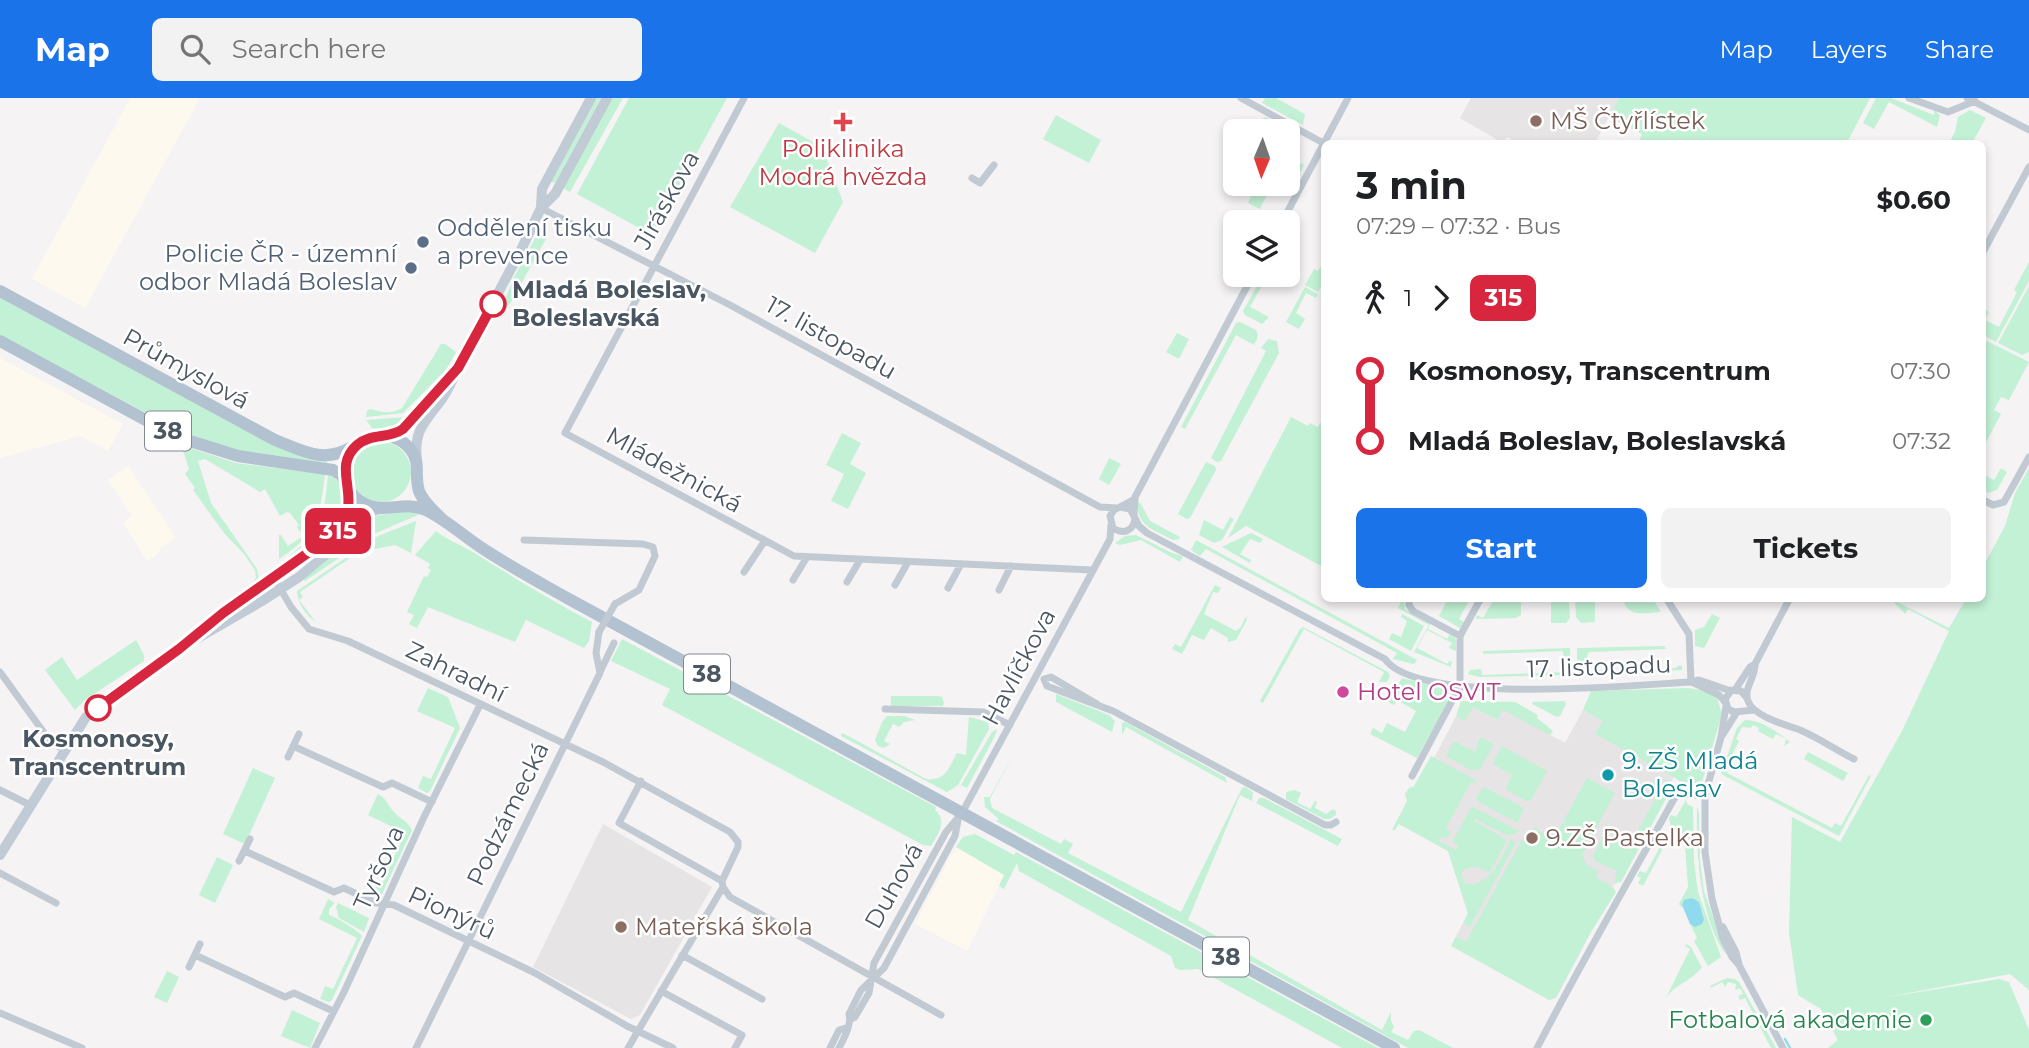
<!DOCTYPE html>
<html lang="en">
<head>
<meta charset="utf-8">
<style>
  :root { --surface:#fff; --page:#f2f2f2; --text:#202124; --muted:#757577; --accent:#1a73e8 }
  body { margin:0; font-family:Montserrat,sans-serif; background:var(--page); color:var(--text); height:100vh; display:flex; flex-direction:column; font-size:26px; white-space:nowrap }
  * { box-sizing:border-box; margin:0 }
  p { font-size:23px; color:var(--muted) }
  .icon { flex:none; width:38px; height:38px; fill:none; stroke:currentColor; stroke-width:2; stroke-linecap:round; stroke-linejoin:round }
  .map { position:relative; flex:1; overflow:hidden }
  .details { position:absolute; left:1321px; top:42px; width:665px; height:462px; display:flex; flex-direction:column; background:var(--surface); border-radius:10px; box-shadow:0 4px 10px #0003 }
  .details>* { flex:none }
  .badge { padding:0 14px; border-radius:10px; font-size:24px; line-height:46px }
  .needle { width:46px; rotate:182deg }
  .tools { position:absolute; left:1223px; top:21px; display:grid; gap:14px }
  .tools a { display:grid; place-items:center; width:77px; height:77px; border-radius:10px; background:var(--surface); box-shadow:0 4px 10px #0003; font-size:35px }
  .map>.badge { position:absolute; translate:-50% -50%; box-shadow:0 0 0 4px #fff }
  .legs { display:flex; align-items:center; gap:10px; height:77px; padding:0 35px; font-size:23px }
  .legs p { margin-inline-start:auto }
  .headline { display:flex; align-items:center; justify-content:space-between; height:119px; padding:0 35px }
  h1 { font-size:38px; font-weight:700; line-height:52px }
  .action { display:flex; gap:14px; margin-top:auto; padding:14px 35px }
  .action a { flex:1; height:80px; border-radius:10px; background:var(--accent); color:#fff; font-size:28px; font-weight:700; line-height:80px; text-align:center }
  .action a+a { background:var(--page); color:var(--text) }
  ul { padding:0 35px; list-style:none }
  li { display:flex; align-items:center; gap:24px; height:70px; font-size:26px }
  li i { display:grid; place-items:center; width:10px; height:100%; margin:0 9px; background:currentColor }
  li i::after { content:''; width:18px; height:18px; margin:-9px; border:5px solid; border-radius:50%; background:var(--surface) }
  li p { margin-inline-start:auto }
  li:first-child i { background:linear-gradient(#0000 50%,currentColor 0) }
  li:last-child i { background:linear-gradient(currentColor 50%,#0000 0) }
  header { display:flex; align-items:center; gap:42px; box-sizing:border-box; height:98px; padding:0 35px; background:var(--accent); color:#fff }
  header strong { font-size:33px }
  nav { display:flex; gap:38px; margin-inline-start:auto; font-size:24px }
  .search { width:490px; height:63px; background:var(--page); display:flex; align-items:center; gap:18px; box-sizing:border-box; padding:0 24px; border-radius:10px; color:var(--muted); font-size:26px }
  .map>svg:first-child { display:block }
  .commercial { fill:#fdf9ef }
  .education { fill:#e6e4e5 }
  .green { fill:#c3f1d5 }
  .water { fill:#90daee }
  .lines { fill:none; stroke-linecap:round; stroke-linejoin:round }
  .stream { stroke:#90daee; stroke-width:2.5 }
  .street { stroke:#c1cad2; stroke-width:7 }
  .secondary { stroke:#c1cbd6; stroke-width:10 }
  .primary { stroke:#b3c2d1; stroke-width:12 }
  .street-bridge { stroke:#c1cad2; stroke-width:7 }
  .line-1-casing { stroke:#fff; stroke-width:16 }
  .line-1 { stroke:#d7263d; stroke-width:10 }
  .education-dot { fill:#8d6e63; stroke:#fff; stroke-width:2.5 }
  .health-dot { fill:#e0444e; stroke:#fff; stroke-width:2.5 }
  .service-dot { fill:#5c6f8a; stroke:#fff; stroke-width:2.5 }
  .stop-1-dot { fill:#fff; stroke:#d7263d; stroke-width:3.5 }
  .hotel-dot { fill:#d1479c; stroke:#fff; stroke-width:2.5 }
  .culture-dot { fill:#0f9aa8; stroke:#fff; stroke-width:2.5 }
  .leisure-dot { fill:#2e9e5b; stroke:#fff; stroke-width:2.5 }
  .labels { text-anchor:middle; stroke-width:5; stroke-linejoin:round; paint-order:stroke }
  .shield { fill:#fff; stroke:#808990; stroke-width:2 }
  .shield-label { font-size:23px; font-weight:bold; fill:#4a5661 }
  .education-label { font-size:24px; fill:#785e54; stroke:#fff; text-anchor:start }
  .health-label { font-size:24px; fill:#be3a42; stroke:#fff }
  .street-label { font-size:24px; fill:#4a5661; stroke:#fff }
  .service-label { font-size:24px; fill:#4e5e75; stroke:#fff; text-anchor:start }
  .stop-label { font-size:24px; font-weight:bold; fill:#4a5661; stroke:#fff; text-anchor:start }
  .hotel-label { font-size:24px; fill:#b23c85; stroke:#fff; text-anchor:start }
  .culture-label { font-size:24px; fill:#0d838f; stroke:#fff; text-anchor:start }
  .leisure-label { font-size:24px; fill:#27864d; stroke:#fff; text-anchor:end }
</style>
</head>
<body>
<header>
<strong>Map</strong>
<div class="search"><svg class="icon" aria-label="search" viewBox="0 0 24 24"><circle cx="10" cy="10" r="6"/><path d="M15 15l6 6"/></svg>Search here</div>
<nav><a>Map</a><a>Layers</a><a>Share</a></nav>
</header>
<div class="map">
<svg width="2029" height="950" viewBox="0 0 2029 950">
  <rect width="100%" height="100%" fill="#f5f3f3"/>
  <path class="commercial" d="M130 0H200L85 210 32 181Z
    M0 260 123 326 108 353 81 338 0 360Z
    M128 368 176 440 161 449 159 455 147 463 123 425 132 418 108 382Z
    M964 740 1014 757 967 853 915 826 949 761Z"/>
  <path class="education" d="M1471 0H1619L1595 45 1516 46V44L1507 39 1503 45 1460 20Z
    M1466 605 1497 622 1503 611 1565 645 1583 612 1598 620 1693 644 1617 785 1612 788 1614 790 1557 896 1454 842 1468 816 1448 753 1399 726 1462 607Z
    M603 726 712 789 640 917 631 921 533 869Z"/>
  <path class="green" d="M596 0H601L555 85 551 84Z
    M611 0H623L570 94 563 90Z
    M629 0H727L652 137 577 96Z
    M1265 0H1276L1305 16 1303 27 1262 5Z
    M1619 0H1870L1847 45 1638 46 1642 36 1609 19Z
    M1876 0H1891L1934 17V12L1940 17 1937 29 1889 4 1874 31 1863 25Z
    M1970 12 1986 20 1972 45H1949L1955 34 1958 19Z
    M1056 17 1101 42 1089 65 1043 41Z
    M1265 19 1298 37 1292 47 1288 48V33H1262L1251 28 1254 22 1261 25Z
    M779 25 822 49 843 104 815 155 730 109Z
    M1294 62 1304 67 1289 94 1281 97 1273 95 1278 86H1288V67Z
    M1239 86H1247L1267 97 1260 111 1248 105 1252 96 1237 89Z
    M539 133 547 139 510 206 505 208 503 207 513 181Z
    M1323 164H1325V183L1318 194 1305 187 1314 171 1318 173Z
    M2029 164V183L1996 244 1983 237V210L1989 214 1985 222 1999 229 2017 194 2014 192Z
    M1263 177H1268L1250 209 1269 219 1262 226 1245 217 1243 213Z
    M2029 188V254L2022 257 1998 245Z
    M1305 189 1318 196 1316 200 1306 195 1296 215 1305 221 1299 231 1286 224Z
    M0 199 328 362 327 365 231 351 195 341 0 237Z
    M1240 224 1256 232C1259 237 1257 242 1254 247L1236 237 1185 331 1181 329 1236 225Z
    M1177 235 1189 241 1179 261 1166 254Z
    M1268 241 1277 243 1279 255 1221 363 1217 364 1211 360 1266 253 1261 250Z
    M1983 241 2029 264 2009 302 2001 299 1994 312 2001 316 1983 350Z
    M441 246H445L456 254 446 272 403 315 366 319 367 313 370 311C382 314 391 317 402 310Z
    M1325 317V470L1246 428 1228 440 1291 319 1308 328 1310 325 1318 329Z
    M406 319C396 331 386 332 372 330L366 322Z
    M842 335 861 345 850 366 866 375 848 411 831 403 844 376 826 367Z
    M351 374a30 30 0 1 1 60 0a30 30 0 1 1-60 0Z
    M184 348 236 365 325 376C320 419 317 436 279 461V437H281L288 448 303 438 297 429 299 427 290 415 287 414 280 418 265 391 260 394 205 361 198 363 211 405 257 471 259 483 251 490 249 488 256 480 255 472 244 456 224 435 193 392 195 390 185 376 189 371 183 353Z
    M1109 360 1121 366 1109 387 1099 381Z
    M1206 364 1215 368 1216 372 1190 420 1187 421 1178 416Z
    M2001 370 2007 374 1997 392 1989 395 1983 393V376L1994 382Z
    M2029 370V892L2010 876 1882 900 1999 881 2009 884 2029 932V950H1828L1838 942 1821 911 1798 897 1789 834 1792 719 1840 744 1902 633 1949 533 1908 511 1905 516 1891 501 1949 530 1966 501 1983 500V469L2005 428 2015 395Z
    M328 377C337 380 340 384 343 392 357 426 313 447 290 462L288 459C325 429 323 422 328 377Z
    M1137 403 1141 406 1150 423 1180 439 1179 441 1173 442C1153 431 1137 429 1137 403Z
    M402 412 422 414 418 417 376 435 305 483 302 480 347 444 367 420Z
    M1230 419 1234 421 1222 442 1214 445 1199 437 1204 422 1223 432Z
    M416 423 411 455 395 447 359 454 300 494 303 499 299 502 316 524 324 527C309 523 298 508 297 493L378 438Z
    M436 433C448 442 459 446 473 454 512 479 551 502 592 524L589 543 584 550 526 522 515 544 428 509 417 530 409 526 414 517 407 514 424 478 427 479 431 472 428 470 430 466 415 457Z
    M1251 435 1263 441 1260 445 1250 441 1240 456 1251 462 1250 465 1222 449Z
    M1136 437 1172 455 1183 458 1180 464 1141 442 1120 447 1115 445 1125 438Z
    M1196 442 1417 562 1414 566 1393 561 1397 555 1206 451 1200 458 1191 452Z
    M1215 487 1221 490 1218 495 1213 494 1204 516 1236 533 1241 529 1246 518 1247 522 1236 542 1228 544V540L1211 530 1204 542 1192 537 1182 556 1172 551 1175 546 1181 549Z
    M1402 501H1404L1405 511 1430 526 1428 531 1447 541 1450 536 1456 541V553L1449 550 1452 545 1427 532 1417 550 1447 566 1449 563 1452 564 1451 569 1414 554 1429 527 1398 510Z
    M1448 501H1470L1459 521 1464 524 1460 530 1439 518Z
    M1494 501H1521V517L1516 520 1476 521 1477 517 1483 520Z
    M1551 501H1569L1570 520 1566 525H1551Z
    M1575 501H1595V524L1581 525 1576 519Z
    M1623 501H1653L1661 514C1645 515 1627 520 1623 501Z
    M1402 516 1424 528 1411 553 1389 541 1392 535 1401 539 1407 523 1401 519Z
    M1712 516 1720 520 1704 550 1695 548V532L1704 529Z
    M1303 529 1388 574 1390 578 1387 584H1379L1384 574 1304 531 1263 605 1260 603 1300 531Z
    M622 541 936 709 935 712C948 723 938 736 931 748L923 747 662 607 670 591 611 563Z
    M136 542 144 557V563L85 602 75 612 45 572 62 559 77 582Z
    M1664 548 1666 551 1589 554 1587 557 1589 567 1588 571 1590 573 1675 570 1680 567 1682 568V572L1581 576 1577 573V550Z
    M1570 550 1571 574 1569 577 1479 579 1468 576 1470 572 1481 571 1482 577 1564 574 1563 553 1483 556V553Z
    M1402 580 1442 590 1448 597 1447 606 1417 660 1370 636 1373 630 1382 635 1387 625 1405 634 1416 613 1397 602 1394 607 1388 604Z
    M428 590 448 599 460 630 430 693 427 695 418 690 423 678 431 681 455 630 417 613Z
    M1688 590 1706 593 1717 600 1722 616 1702 684 1694 689 1683 691 1679 683 1674 679 1595 636 1603 623 1583 612 1591 593Z
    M1056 596 1109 617 1115 623 1112 634 1056 604Z
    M891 598H938L942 599 944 605 943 608H891Z
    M1461 603 1515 604 1538 617 1537 620 1553 633 1550 637 1503 612 1497 622 1473 609 1465 623 1456 618Z
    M1565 603 1566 606 1560 618 1557 619 1532 606 1533 604Z
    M887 618H904L915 622 904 624 899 629 893 626 884 643 890 646 884 650 878 648 875 642 882 624Z
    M969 619 988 624 989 631 958 687 947 694 841 638 842 635 854 641 926 681C947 683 948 670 957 655L966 657Z
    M1745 622C1762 622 1777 634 1790 644L1784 648 1786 641 1776 636 1773 641 1758 633 1759 630 1753 627 1751 630 1742 629 1736 641 1739 643 1730 661 1727 675 1832 730 1835 725 1841 728 1869 677 1871 678 1839 738 1721 676 1737 630Z
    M1125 624 1225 679 1227 685 1126 629 1122 637V625Z
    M997 631 995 638 967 690 961 687 992 634Z
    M1480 639 1494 646 1480 671 1471 672 1446 658 1454 643 1475 654Z
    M1502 648 1547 673 1531 702 1526 703 1505 691 1512 677 1493 666Z
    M1808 654 1848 675 1843 683 1804 661Z
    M1014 655 990 701 992 710 1061 746 1064 741 1073 746 1068 755 1181 814 1242 690 1245 689 1253 694 1252 703 1240 697 1188 822 1382 932 1391 914V922L1394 929 1391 934 1408 942 1414 933 1419 932 1453 950H1408L996 723 999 721 985 709 984 699H990Z
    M1431 658 1474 681 1477 686 1471 684 1446 730 1451 734 1447 740 1440 739 1439 743 1456 752 1458 748 1454 745V741L1470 711 1473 709 1519 733 1516 736 1506 737 1474 720 1473 722 1507 742 1490 774C1480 769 1469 766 1461 775L1464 785C1489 792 1501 760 1511 741L1516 744 1470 829 1463 825 1468 815 1448 753 1399 726 1395 732H1392L1407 703 1405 696 1409 690 1414 688Z
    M253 670 275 680 245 746 223 736Z
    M1587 680 1615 695 1582 757 1586 766 1599 774 1596 780 1612 788 1616 794 1591 834 1556 900 1549 902 1451 848 1456 839 1466 844 1526 734 1530 735 1534 729 1544 736 1555 739 1562 726H1565L1564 722Z
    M1666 681 1673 685 1675 692 1668 697 1621 784 1614 785 1617 772H1613L1594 762 1593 758 1605 734 1630 747Z
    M1484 689 1524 710 1518 725 1477 703 1476 699Z
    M1295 692 1301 695 1297 704 1310 711 1315 703 1317 704 1315 710 1326 716 1333 711 1336 713V717L1330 721H1324L1286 701V694Z
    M378 696C387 701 387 706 394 714 400 721 408 723 412 732L381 798 378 799 369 795 375 783 382 786 405 735 368 717Z
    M1259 700H1264L1342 741 1338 748 1256 705Z
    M1686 702 1687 706 1693 709 1694 764 1698 794 1721 859 1708 868 1694 843 1697 840 1690 826 1693 828 1682 807V810L1679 806 1688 789 1685 747 1689 740 1671 729 1669 720 1671 717 1676 719Z
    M1697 708 1699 715 1700 763 1704 793 1726 857C1699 818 1696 755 1697 708Z
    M975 736 1014 757 1016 754 1378 950H1342L1198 871 1180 872 1175 870 1171 858 1019 773 1017 765 1004 791 999 788 1004 777 956 749 963 739Z
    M1664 736 1679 742 1678 744 1669 739 1643 788 1638 785 1641 780 1637 778 1640 773 1646 775 1661 747 1656 743Z
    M217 759 233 767 215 805 199 797Z
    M328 801 335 805 329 811V817C334 818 359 833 362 838L332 902 329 904 320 901 325 888 333 891 357 840 319 821Z
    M338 805 369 820 364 834 339 820 336 809Z
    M1686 846 1691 849 1702 870C1697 874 1694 878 1689 881 1679 888 1673 890 1666 900L1690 851 1685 848Z
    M167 873 179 879 167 905 154 899Z
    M1727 880 1735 881 1739 884 1776 950H1771L1745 900 1740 902 1738 898 1743 896 1740 890 1735 892 1736 886 1728 884 1725 889 1722 884 1711 890 1710 888Z
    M292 912 320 925 310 950 281 938Z"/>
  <path class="water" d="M1692 800 1699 804 1704 822 1702 826 1695 829 1690 826 1682 807 1684 802Z"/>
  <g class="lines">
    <path class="stream" d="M1785 941 1790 950"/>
    <path class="street" d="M744 0 565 335 794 458 1092 472
      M1241 0 1325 46
      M1909 0 1948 14 1975 3
      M1967 0 2029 32
      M972 80 980 85 994 67
      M541 110 730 207 1100 409 1117 410
      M1282 124 1348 0
      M1983 154 2029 69
      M1983 402 1993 407 2004 404 2029 359
      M1120 409 1130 411 1135 420C1134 433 1123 437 1113 430L1110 418 1114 412 1133 402
      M1134 417 1135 399 1253 177
      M1135 420 1139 428 1147 435 1385 561C1418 608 1634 587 1691 584L1699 582 1728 592 1741 593 1747 600
      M524 442 643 446 653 449 655 458 639 492 615 506
      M744 474 764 444
      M274 480 291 509 309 531 348 543 603 664 730 734 738 744V749L722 783 723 789 730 799 941 917
      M793 482 807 459
      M847 484 860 462
      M895 487 908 464
      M948 490 961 466
      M999 492 1011 468
      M1409 500V507L1413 513 1460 538
      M1666 500 1689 536 1691 584
      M1790 500 1755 566C1756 578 1743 591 1748 603 1753 618 1786 627 1800 632 1819 640 1836 652 1854 661
      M0 574 50 643 64 652
      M600 574 614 545
      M1692 584 1719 597 1725 604
      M1460 590V538L1481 500
      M1735 592 1750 569 1755 566
      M1731 593 1725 601 1728 611 1734 614 1754 612
      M1097 606 1051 579 1044 581 1047 588 1113 613 1325 727H1331L1336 724
      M1726 608 1721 639 1705 698V754L1712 801 1723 841 1732 859 1739 867 1783 950
      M885 611 983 614 1010 627
      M1722 638 1737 614
      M293 648 383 689 392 685 432 704
      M288 659 299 636
      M1412 678 1453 601 1455 589
      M641 683 619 725 722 783
      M0 692 30 707
      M245 753 334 794 344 790 376 805 394 807 535 875 627 928 673 950
      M239 763 250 741
      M0 775 56 805
      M1723 829 1736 854 1739 866
      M195 857 285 899 294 895 333 913
      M682 857 762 901
      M189 869 200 846
      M661 893 742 937 735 950
      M0 915 82 950
      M851 921 855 919 869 895 874 865 946 734 962 715 1110 441 1111 427
      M315 950 344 894 424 719 480 607
      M416 950 600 575 596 555 599 534
      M628 950 723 789
      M830 950 839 932 846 930
      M839 950C844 940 852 926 849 916L861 892 884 870 955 738 958 722
      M1537 950C1581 865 1629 783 1675 699L1681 696 1705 698"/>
    <path class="secondary" d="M541 110 542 91 591 0
      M386 338 403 330 453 275
      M417 362C413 332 426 323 442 301 449 291 453 281 458 270L520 154 541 110 555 96 607 0
      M207 528 336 435 348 414 349 391
      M0 757 86 619 179 551 262 503 299 479 342 443 363 416 380 411"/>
    <path class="primary" d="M0 193 275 342C303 353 324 366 352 349
      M0 243 153 326 190 343 238 358 333 372 341 377 347 385
      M443 422C434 413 423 404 419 393 414 378 421 365 411 352 392 327 350 337 345 369 343 383 350 398 363 405 383 417 405 402 426 412 445 421 461 436 479 448 507 467 537 483 567 500L1394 950"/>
    <path class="street-bridge" d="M599 534 615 506"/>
  </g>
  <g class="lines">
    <g class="line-1-casing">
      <path id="line-1" d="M98 610 179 551 223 515 336 435C366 400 329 372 357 347 371 335 389 341 403 331L458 270 493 206"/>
    </g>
    <use href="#line-1" class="line-1"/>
  </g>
  <g class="education-dot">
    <circle cx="1536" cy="23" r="7"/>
    <circle cx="1532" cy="740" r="7"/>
    <circle cx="621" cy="829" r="7"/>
  </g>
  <path class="health-dot" d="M839.5 13.5h7v7h7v7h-7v7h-7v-7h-7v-7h7z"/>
  <g class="service-dot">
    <circle cx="423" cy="144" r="7"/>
    <circle cx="411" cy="170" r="7"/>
  </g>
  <g class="stop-1-dot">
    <circle cx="493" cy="206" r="12"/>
    <circle cx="98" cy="610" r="12"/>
  </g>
  <circle class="hotel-dot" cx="1343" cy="594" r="7"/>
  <circle class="culture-dot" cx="1608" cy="677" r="7"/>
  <circle class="leisure-dot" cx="1926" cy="922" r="7"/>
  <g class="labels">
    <g class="shield">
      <rect x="145" y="313.5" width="46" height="39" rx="5"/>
      <rect x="684" y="556.5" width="46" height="39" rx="5"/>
      <rect x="1203" y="839.5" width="46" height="39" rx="5"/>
    </g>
    <g class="shield-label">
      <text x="168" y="341">38</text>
      <text x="707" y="584">38</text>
      <text x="1226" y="867">38</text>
    </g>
    <g class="education-label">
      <text x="1550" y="31">MŠ Čtyřlístek</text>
      <text x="1546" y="748">9.ZŠ Pastelka</text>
      <text x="635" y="837">Mateřská škola</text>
    </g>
    <g class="health-label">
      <text x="843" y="59">Poliklinika<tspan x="843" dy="28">Modrá hvězda</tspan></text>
    </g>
    <g class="street-label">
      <text transform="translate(667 102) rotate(-61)" y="8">Jiráskova</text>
      <text transform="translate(831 240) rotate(29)" y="8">17. listopadu</text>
      <text transform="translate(186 271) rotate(29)" y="8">Průmyslová</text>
      <text transform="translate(674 372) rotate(29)" y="8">Mládežnická</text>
      <text transform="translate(1019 569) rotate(-62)" y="8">Havlíčkova</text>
      <text transform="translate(1599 569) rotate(-2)" y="8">17. listopadu</text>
      <text transform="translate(456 574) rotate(26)" y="8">Zahradní</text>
      <text transform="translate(508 716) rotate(-64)" y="8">Podzámecká</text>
      <text transform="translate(379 770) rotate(-66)" y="8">Tyršova</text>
      <text transform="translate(894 788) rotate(-61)" y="8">Duhová</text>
      <text transform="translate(452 815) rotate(25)" y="8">Pionýrů</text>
    </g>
    <g class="service-label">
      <text x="437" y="138">Oddělení tisku<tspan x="437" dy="28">a prevence</tspan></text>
      <text x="397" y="164" text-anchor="end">Policie ČR - územní<tspan x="397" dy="28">odbor Mladá Boleslav</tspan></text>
    </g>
    <g class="stop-label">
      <text x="512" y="200">Mladá Boleslav,<tspan x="512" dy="28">Boleslavská</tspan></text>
      <text x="98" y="649" text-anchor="middle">Kosmonosy,<tspan x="98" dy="28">Transcentrum</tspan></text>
    </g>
    <g class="hotel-label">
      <text x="1357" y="602">Hotel OSVIT</text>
    </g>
    <g class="culture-label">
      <text x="1622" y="671">9. ZŠ Mladá<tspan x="1622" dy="28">Boleslav</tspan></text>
    </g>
    <g class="leisure-label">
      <text x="1912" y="930">Fotbalová akademie</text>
    </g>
  </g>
</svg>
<div class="tools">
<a><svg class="needle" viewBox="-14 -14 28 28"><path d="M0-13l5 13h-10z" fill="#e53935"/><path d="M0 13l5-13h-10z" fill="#757577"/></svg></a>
<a><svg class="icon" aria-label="layers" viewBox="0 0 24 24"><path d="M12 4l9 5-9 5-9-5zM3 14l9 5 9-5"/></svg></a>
</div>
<b class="badge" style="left:338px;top:433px;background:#d7263d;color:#fff">315</b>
<section class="details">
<div class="headline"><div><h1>3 min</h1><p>07:29 – 07:32 · Bus</p></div><b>$0.60</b></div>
<div class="legs"><svg class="icon" aria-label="walk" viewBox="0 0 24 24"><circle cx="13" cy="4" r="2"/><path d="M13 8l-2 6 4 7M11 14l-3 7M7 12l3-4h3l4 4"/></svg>1<svg class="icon" aria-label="forward" viewBox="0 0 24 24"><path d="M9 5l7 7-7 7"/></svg><b class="badge" style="background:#d7263d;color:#fff">315</b></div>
<ul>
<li><i style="color:#d7263d"></i><b>Kosmonosy, Transcentrum</b><p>07:30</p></li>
<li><i style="color:#d7263d"></i><b>Mladá Boleslav, Boleslavská</b><p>07:32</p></li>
</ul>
<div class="action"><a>Start</a><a>Tickets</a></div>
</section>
</div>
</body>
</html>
